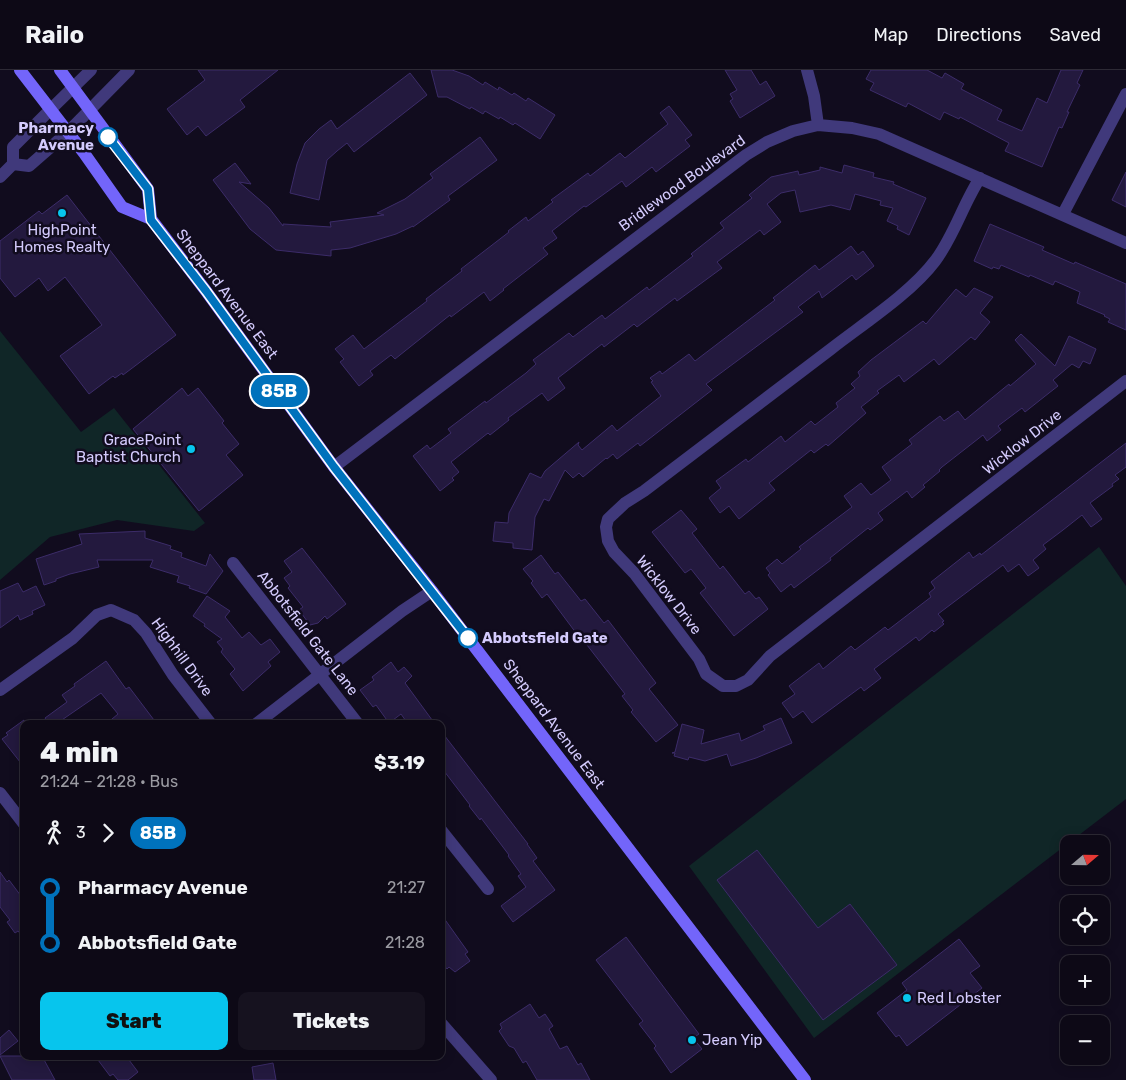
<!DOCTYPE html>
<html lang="en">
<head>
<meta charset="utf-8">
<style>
  :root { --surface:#0d0916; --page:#16121f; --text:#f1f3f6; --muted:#9a9aa1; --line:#2d2a35; --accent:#07c5ed }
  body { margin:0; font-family:Rubik,sans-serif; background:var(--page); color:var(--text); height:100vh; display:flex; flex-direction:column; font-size:19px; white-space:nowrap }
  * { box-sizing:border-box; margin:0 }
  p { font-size:16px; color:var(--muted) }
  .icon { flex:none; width:28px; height:28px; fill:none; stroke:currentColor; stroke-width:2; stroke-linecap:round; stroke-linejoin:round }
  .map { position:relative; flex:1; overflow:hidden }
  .side { position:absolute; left:20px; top:650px; width:425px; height:340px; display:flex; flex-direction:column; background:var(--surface); border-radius:10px; box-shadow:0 2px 12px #0003,0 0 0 1px var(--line) }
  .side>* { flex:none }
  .badge { padding:0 10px; border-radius:16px; font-size:18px; line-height:32px }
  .needle { width:32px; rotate:70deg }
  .controls { position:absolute; left:1060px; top:765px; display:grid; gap:10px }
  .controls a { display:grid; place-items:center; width:50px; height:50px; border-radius:10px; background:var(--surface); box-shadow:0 2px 12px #0003,0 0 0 1px var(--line); font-size:25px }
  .map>.badge { position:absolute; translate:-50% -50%; box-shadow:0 0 0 2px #fff }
  .legs { display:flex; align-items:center; gap:8px; height:55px; padding:0 20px; font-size:16px }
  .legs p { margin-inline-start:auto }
  .summary { display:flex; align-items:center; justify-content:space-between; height:85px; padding:0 20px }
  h1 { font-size:28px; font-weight:800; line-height:38px }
  .cta { display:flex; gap:10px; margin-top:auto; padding:10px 20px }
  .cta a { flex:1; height:58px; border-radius:10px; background:var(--accent); color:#111; font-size:20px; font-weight:800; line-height:58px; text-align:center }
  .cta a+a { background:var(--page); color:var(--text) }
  ul { padding:0 20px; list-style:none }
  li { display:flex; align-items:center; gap:18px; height:55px; font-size:19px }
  li i { display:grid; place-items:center; width:8px; height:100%; margin:0 6px; background:currentColor }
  li i::after { content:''; width:12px; height:12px; margin:-6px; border:4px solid; border-radius:50%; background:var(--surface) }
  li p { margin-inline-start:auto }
  li:first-child i { background:linear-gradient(#0000 50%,currentColor 0) }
  li:last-child i { background:linear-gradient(currentColor 50%,#0000 0) }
  header { display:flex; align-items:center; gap:30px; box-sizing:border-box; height:70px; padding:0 25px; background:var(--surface); border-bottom:1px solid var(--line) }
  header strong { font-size:24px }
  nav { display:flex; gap:28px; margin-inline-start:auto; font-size:18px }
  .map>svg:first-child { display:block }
  .green { fill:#102627 }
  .building { fill:#23193e; stroke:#3c2c69 }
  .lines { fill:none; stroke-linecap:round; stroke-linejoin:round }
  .minor { stroke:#40397b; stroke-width:12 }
  .tertiary { stroke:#40397b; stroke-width:12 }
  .secondary { stroke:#7365fa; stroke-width:12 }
  .line-1-casing { stroke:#fff; stroke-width:11 }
  .line-1 { stroke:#0072bc; stroke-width:8 }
  .stop-1-dot { fill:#fff; stroke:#0072bc; stroke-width:2.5 }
  .poi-dot { fill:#07c5ed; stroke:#110c1e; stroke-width:2 }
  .labels { text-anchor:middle; stroke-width:5; stroke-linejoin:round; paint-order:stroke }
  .stop-label { font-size:15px; font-weight:bold; fill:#d4cbfd; stroke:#110c1e; text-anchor:end }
  .street-label { font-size:15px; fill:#d4cbfd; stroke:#110c1e }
  .poi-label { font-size:15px; fill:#d4cbfd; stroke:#110c1e; text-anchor:start }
</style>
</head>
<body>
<header>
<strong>Railo</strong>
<nav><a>Map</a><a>Directions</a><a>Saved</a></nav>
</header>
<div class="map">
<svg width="1126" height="1010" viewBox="0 0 1126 1010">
  <rect width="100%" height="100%" fill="#110c1e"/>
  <path class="green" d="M0 261 81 362 114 338 205 453 194 461 117 450 50 467 0 510Z
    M1099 477 1126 516V729L814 968 689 796Z"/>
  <path class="building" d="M198 0H278L240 30 245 37 206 66 198 56 187 65 167 39 205 10Z
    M431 0H452L469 6 483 15 485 12 498 20 499 17 512 25 514 23 526 31 528 28 555 45 540 69 515 53 513 55 500 47 499 49 485 41 483 44 471 37 470 39 447 27H438Z
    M725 0H751L760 15 766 11 775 26 740 48 730 31 733 29 730 24 737 20Z
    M871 0H927L942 8 945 3 964 14 961 19 1002 40 997 50 1022 61 1037 28 1047 33 1061 0H1083L1077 13 1080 15 1067 42H1069L1062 58 1059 57 1042 97 1005 81 1009 73 960 47 959 49 944 42 940 50 908 33 906 37 870 20 874 13 866 9Z
    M410 3 427 25 354 82 347 73 337 81 327 90 319 130 290 123 297 94 305 73 319 59 331 50 337 59Z
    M669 36 692 65 685 70 690 76 656 102 652 97 626 117 622 111 586 137 584 136 552 161 557 168 543 178 548 184 503 219 504 220 490 231 484 222 451 247 450 245 395 289 391 285 370 301 373 305 359 316 340 292 344 289 335 279 353 265 364 279 427 231 426 229 462 201 461 199 509 162 508 161 526 147 528 151 553 132 551 130 588 103 590 106 620 83 625 88 668 54 660 43Z
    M480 67 497 90 448 126 450 130 413 157V156L396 164 350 178 331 180V186L276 180 250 159 213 110 235 93 251 114 239 112 269 138 283 156V154L331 157 330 152 384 145 377 143 405 129 433 108 430 104Z
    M844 95 874 103 873 107 894 112 893 114 926 128 909 165 897 159 898 156 887 151 893 138 880 135 881 131 855 124 850 140 831 135 800 142 795 120 781 123 767 134 781 152 764 165 760 160 717 192 722 198 677 231 675 228 637 257 634 254 604 277 602 274 558 308 565 318 548 331 542 323 508 348 509 350 490 365 488 363 451 392 459 402 452 408 454 410 440 421 413 386 427 375 430 379 451 363 448 359 485 331 486 333 526 303 536 294 533 290 569 263 573 267 602 245 605 249 647 217 649 220 693 186 691 184 724 158 720 153 752 128 749 125 771 107 798 101 799 105 820 100V97L842 103Z
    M1126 102V137L1112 130Z
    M67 125 176 265 123 305 122 303 115 308 113 306 89 324 60 286 102 255 65 207 48 221 39 208 15 227 0 208V171L39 141 42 144Z
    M990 154 1044 177 1042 180 1074 194 1075 192 1126 214V260L1108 252 1110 249 1104 246 1105 245 1077 233 1080 222 1055 211 1053 215 1030 205 1029 207 1001 195 999 199 993 197 992 199 974 191Z
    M851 176 858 185 863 181 874 196 856 210 852 205 822 228 819 221 798 237 803 242 706 314 712 320 640 376 638 373 617 389 613 384 607 389 606 388 583 407 579 403 573 408 565 400 549 431 544 429 535 447 532 480 513 478V473L493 471 495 452 508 453 509 443 530 403 541 408 545 401 579 372 578 375 582 380 612 355 617 361 661 326 651 312 653 311 650 308 660 301 662 304 689 284 695 291 775 230 773 228 815 195 819 200Z
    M974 218 993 227 980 243 990 252 975 270 971 267 939 295 934 289 904 312 899 305 877 321 879 323 861 337 866 343 828 376 826 374 814 383 811 380 769 413 775 420 739 449 729 436 720 443 709 428 721 418 716 411 746 389 748 392 781 366 785 372 811 351 815 355 838 337 836 333 855 318 851 314 860 306 858 302 871 290 923 251 926 254 956 219 966 227Z
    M1021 264 1055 296 1069 266 1096 279 1090 294 1083 291 1079 298 1072 294 1053 310 1058 316 1049 323 1025 342 1022 338 998 356 1001 360 987 371 983 365 942 397 939 400 940 401 923 415 925 417 912 428 907 421 878 443 883 450 870 460 868 458 830 488 831 490 794 518 791 514 781 522 768 505 770 503 766 498 777 489 782 494 801 479 799 477 852 437 844 426 861 413 871 425 891 410 882 397 912 374 909 370 928 355 940 346 944 351 958 341 965 350 1009 314 1010 316 1036 294 1015 270Z
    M182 318 188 326 198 318 224 351 222 353 239 374 226 385 243 405 199 441 133 359Z
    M1126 373V397L1115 405 1119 409 1112 414 1113 416 1090 433 1102 449 1091 457 1082 445 1063 460 1043 475 1046 479 1033 490 1039 498 1028 506 1019 494 1008 502 1003 495 938 544 944 551 942 552 944 554 934 562 932 560 919 571 916 567 874 599 881 608 864 621 861 617 812 653 803 641 793 648 782 633 795 624 789 616 819 593 823 599 851 576 855 580 885 557 888 560 931 527 929 523 935 518 931 512 969 482 973 488 980 483 981 485Z
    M681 440 697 459 692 463 720 499 723 496 745 524 749 521 756 529 759 527 768 539 734 566 700 523 706 518 691 499 685 503 652 462Z
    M145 461V468L171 476 170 479 182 483 181 487 206 496 210 484 223 501 206 524 189 518 190 516 177 512 179 506 150 497 153 490H97L99 497 70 504 56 509V511L44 515 36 489 82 474 79 464Z
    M302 478 346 534 327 549 325 546 318 553 310 555 299 540 303 537 288 518 290 516 284 508 292 502 284 491Z
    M541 485 555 504 558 502 581 531 585 529 604 553 608 550 656 613 649 619 678 655 656 672 631 642 633 640 622 626 625 624 580 566 579 567 547 524 542 528 531 513 533 511 523 499Z
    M18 513 23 522 36 516 45 535 32 541 33 544 20 550 18 545 0 558V521Z
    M207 526 230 541 225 547 242 568 249 562 261 575 270 569 280 582 268 592 271 596 243 621 230 604 235 599 221 582 223 579 217 572 222 569 204 556 205 554 193 546Z
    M106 591 126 619 129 617 157 654H106L118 644 101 623 56 654H49L45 648 67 632 62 625 75 616 74 614Z
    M391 592 398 602 404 597 412 606 405 613 435 654H408L401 644 389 653 376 635 373 637 360 620 374 610 372 607Z
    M781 648 792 673 756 688 731 696 727 684 705 691 689 687 688 690 674 686 675 683H672L675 682 682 654 704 660 701 674 739 663 741 671 765 660 763 656Z
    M24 650V697L2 669 8 665 6 663Z
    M441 661 528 774H527L537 788 533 791 555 820 513 852 501 836 526 817 518 806 521 804 508 786 509 785 481 748 480 750 469 736 470 735 441 697Z
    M757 780 818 858 850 834 897 895 823 950 717 810Z
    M0 802 7 812 9 810 24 830V868L18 861 15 863 7 852 10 850 0 837Z
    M441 844 468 882 465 884 470 891 455 902 449 897 447 899 441 892Z
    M626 867 699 964 693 968 702 979 671 1003 654 978 656 976 639 954 643 951 596 890Z
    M959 869 980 896 970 903 982 918 907 976 899 965 896 967 877 943 907 920 902 913Z
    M530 934 539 948 545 944 553 956 549 959 560 979 567 976 578 995 581 993 590 1010H537L526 991 523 993 514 978 509 976 499 961 502 958 500 954Z
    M9 960 18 971 0 985V968Z
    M0 986H42L55 1010H12Z
    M95 986H126L138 1002 128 1010H118L113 1004 110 1006Z
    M273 993 276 1010H254L252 997Z"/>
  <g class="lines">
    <path class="minor" d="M807 0 814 26 818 55
      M13 94 29 96 68 62
      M0 107 13 94V77L50 40
      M980 108C963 134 954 166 935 191 911 223 863 254 831 279 769 326 706 374 644 421L625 433 608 449 606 457 608 471 614 482 634 503 699 589 706 604 723 616H736L748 610 770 586 1126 311
      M1063 144 1126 24
      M334 397 746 85 767 72 793 61 818 55 852 58 879 64 1126 173
      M233 493 358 654
      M0 620 73 568 97 545 111 540 134 550 146 563 173 605 211 654
      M256 654 402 541 432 521
      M0 723 24 754
      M441 760 488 819
      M441 953 491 1010"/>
    <path class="tertiary" d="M50 40 91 0
      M68 62 129 0"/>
    <path class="secondary" d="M20 0 84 83 122 137 151 149 206 221 334 397 432 521 805 1010
      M60 0 148 119 151 149"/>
  </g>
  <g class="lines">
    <g class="line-1-casing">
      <path id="line-1" d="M108 67 148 119 151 150 206 221 334 397 468 568"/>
    </g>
    <use href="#line-1" class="line-1"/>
  </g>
  <g class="stop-1-dot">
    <circle cx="108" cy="67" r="9"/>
    <circle cx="468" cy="568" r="9"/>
  </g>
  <g class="poi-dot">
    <circle cx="62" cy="143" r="5"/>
    <circle cx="191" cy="379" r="5"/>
    <circle cx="907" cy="928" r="5"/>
    <circle cx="692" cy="970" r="5"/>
  </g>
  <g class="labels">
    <g class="stop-label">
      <text x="94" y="63">Pharmacy<tspan x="94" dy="17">Avenue</tspan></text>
      <text x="482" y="573" text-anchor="start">Abbotsfield Gate</text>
    </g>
    <g class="street-label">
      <text transform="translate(682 113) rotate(-36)" y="5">Bridlewood Boulevard</text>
      <text transform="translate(227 224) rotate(53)" y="5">Sheppard Avenue East</text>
      <text transform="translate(1022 372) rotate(-38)" y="5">Wicklow Drive</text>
      <text transform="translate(669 525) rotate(52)" y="5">Wicklow Drive</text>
      <text transform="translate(308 563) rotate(52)" y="5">Abbotsfield Gate Lane</text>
      <text transform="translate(182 587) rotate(54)" y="5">Highhill Drive</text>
      <text transform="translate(554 654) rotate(53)" y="5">Sheppard Avenue East</text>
    </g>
    <g class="poi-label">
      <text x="62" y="165" text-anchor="middle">HighPoint<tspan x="62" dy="17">Homes Realty</tspan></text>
      <text x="181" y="375" text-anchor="end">GracePoint<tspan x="181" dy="17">Baptist Church</tspan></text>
      <text x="917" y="933">Red Lobster</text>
      <text x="702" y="975">Jean Yip</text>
    </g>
  </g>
</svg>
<div class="controls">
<a><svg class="needle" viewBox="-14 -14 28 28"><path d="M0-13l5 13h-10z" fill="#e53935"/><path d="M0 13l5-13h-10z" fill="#9a9aa1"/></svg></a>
<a><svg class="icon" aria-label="locate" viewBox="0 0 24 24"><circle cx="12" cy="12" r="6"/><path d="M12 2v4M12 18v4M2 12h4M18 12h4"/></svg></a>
<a>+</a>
<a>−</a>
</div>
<b class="badge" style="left:279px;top:321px;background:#0072bc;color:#fff">85B</b>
<section class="side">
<div class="summary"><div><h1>4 min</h1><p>21:24 – 21:28 · Bus</p></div><b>$3.19</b></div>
<div class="legs"><svg class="icon" aria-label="walk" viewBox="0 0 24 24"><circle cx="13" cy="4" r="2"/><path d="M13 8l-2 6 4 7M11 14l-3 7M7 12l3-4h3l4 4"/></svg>3<svg class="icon" aria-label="forward" viewBox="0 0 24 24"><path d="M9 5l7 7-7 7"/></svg><b class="badge" style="background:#0072bc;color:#fff">85B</b></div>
<ul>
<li><i style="color:#0072bc"></i><b>Pharmacy Avenue</b><p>21:27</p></li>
<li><i style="color:#0072bc"></i><b>Abbotsfield Gate</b><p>21:28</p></li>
</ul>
<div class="cta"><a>Start</a><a>Tickets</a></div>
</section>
</div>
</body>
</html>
